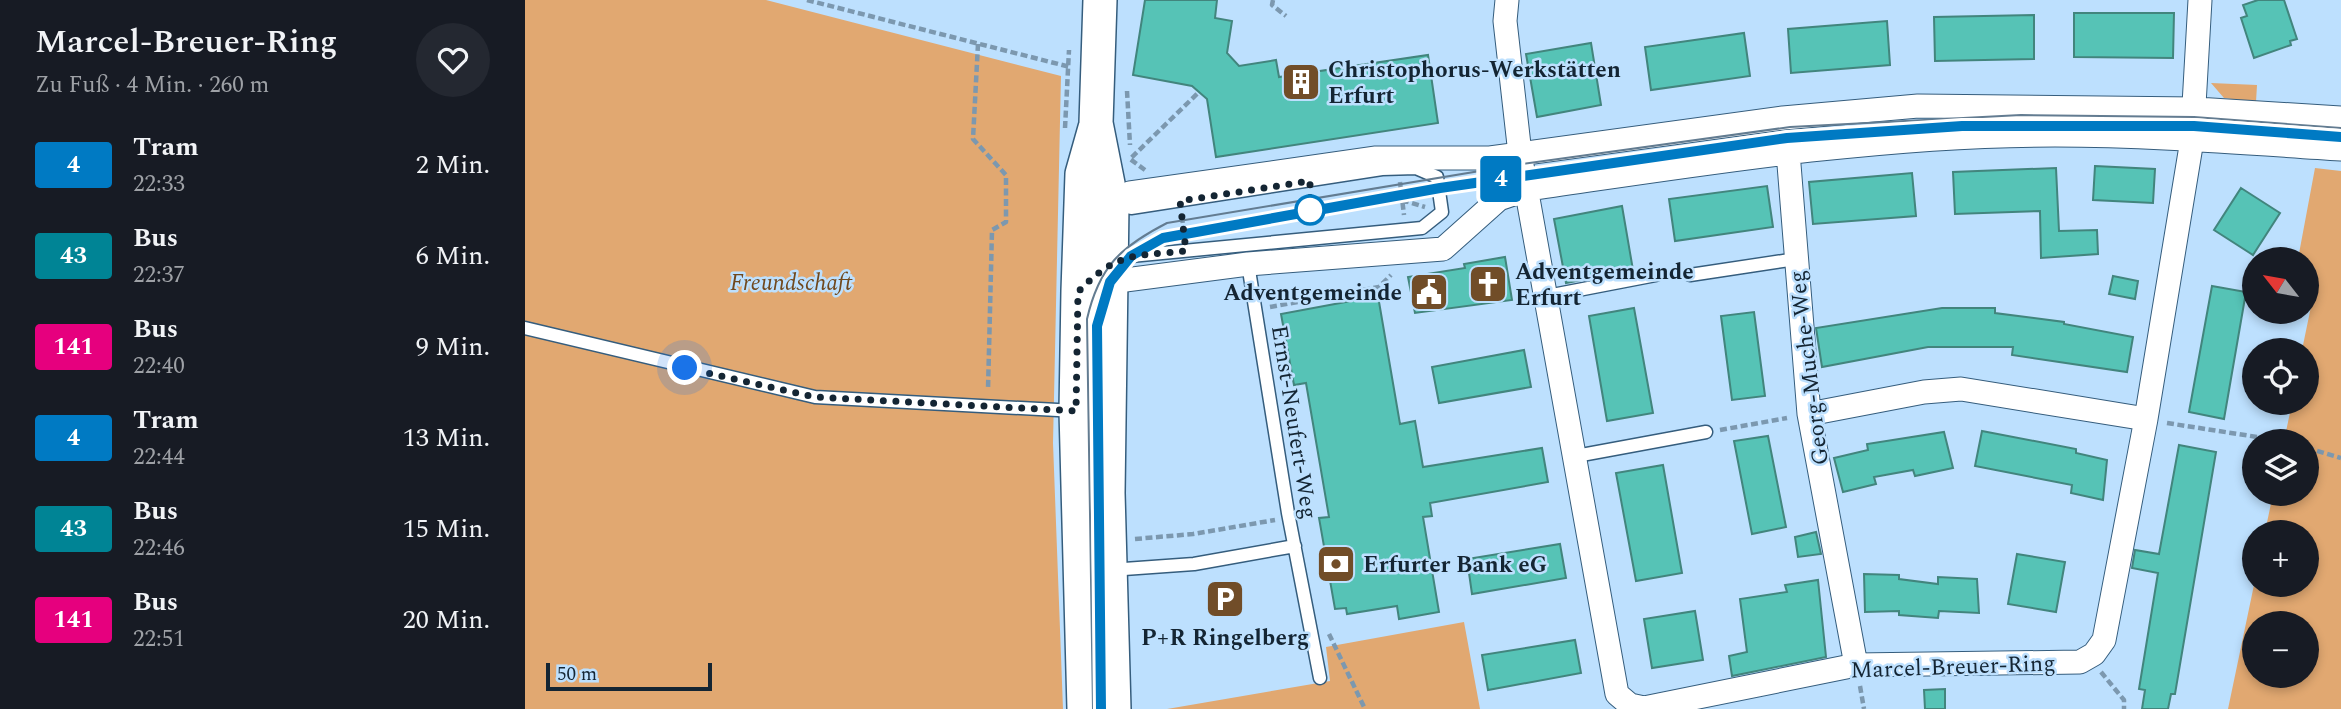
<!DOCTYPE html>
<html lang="de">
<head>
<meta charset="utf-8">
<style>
  :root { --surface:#171b24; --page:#242831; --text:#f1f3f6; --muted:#9ea1a6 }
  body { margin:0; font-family:Spectral,serif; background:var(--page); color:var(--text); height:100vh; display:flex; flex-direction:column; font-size:26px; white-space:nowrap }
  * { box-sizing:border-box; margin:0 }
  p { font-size:23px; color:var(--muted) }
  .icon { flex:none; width:38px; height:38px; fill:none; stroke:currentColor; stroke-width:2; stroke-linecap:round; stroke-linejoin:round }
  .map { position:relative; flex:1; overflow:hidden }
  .panel { display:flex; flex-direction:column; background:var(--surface); width:525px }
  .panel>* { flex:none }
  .badge { padding:0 14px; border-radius:5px; font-size:24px; line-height:46px }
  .needle { width:46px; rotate:301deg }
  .controls { position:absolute; left:1717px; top:247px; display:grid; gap:14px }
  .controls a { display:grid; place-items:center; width:77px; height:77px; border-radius:50%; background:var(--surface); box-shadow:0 4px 10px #0003; font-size:35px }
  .scale { position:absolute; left:21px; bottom:18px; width:166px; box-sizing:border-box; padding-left:7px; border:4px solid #142533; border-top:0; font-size:19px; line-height:24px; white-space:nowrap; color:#142533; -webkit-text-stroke:5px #bde0fe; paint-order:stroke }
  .you { position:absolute; width:35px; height:35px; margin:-18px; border:5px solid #fff; border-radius:50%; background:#1a73e8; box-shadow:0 0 0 10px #1a73e833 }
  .map>.badge { position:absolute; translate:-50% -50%; box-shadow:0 0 0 4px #fff }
  .round { display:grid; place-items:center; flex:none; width:74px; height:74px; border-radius:37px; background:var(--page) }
  .overview { display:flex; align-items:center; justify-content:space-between; height:119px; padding:0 35px }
  h1 { font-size:33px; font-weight:600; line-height:52px }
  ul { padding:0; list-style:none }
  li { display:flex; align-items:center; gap:21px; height:91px; padding:0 35px }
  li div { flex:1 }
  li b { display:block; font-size:26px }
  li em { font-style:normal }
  li .badge { min-width:77px; font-weight:700; text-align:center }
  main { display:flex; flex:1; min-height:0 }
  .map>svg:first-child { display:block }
  .green { fill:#e1a871; fill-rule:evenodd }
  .building { fill:#56c3b6; stroke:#42857d; stroke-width:2 }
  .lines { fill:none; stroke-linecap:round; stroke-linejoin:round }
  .service-casing { stroke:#355d7d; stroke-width:15 }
  .minor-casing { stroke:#355d7d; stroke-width:25 }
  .secondary-casing { stroke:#355d7d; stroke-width:36 }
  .path { stroke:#7c98af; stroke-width:4.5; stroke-dasharray:7 3.5; stroke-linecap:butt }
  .service { stroke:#fff; stroke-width:12 }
  .minor { stroke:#fff; stroke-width:23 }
  .secondary { stroke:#fff; stroke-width:33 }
  .tram { stroke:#637c91; stroke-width:2 }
  .line-casing { stroke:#fff; stroke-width:16 }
  .line { stroke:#007ac3; stroke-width:10 }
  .walk { stroke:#142533; stroke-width:7; stroke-dasharray:0 12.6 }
  .stop-dot { fill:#fff; stroke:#007ac3; stroke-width:3.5 }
  .labels { text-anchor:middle; stroke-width:5; stroke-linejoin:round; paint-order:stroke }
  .poi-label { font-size:23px; font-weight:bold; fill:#142533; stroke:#bde0fe; text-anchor:start }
  .park-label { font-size:23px; font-style:italic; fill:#70481d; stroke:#bde0fe }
  .street-label { font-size:23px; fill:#142533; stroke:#bde0fe }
</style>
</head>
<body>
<main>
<section class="panel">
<div class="overview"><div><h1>Marcel-Breuer-Ring</h1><p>Zu Fuß · 4 Min. · 260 m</p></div><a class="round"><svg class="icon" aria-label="heart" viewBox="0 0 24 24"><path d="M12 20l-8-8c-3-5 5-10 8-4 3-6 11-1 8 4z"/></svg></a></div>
<ul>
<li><span class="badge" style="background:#007ac3;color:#fff">4</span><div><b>Tram</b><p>22:33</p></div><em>2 Min.</em></li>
<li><span class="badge" style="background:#008495;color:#fff">43</span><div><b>Bus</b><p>22:37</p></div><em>6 Min.</em></li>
<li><span class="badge" style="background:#e6007e;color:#fff">141</span><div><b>Bus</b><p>22:40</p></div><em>9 Min.</em></li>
<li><span class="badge" style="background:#007ac3;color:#fff">4</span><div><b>Tram</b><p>22:44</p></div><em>13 Min.</em></li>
<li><span class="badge" style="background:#008495;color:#fff">43</span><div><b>Bus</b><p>22:46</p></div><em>15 Min.</em></li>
<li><span class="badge" style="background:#e6007e;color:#fff">141</span><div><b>Bus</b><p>22:51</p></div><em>20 Min.</em></li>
</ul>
</section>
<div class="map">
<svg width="1816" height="709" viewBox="0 0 1816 709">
  <rect width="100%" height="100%" fill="#bde0fe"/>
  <path class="green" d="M0 0H241L536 76 528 443 538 709H0Z
    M1686 83 1732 85 1731 102 1699 98Z
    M1790 168 1816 171V709H1703L1729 585 1782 584V532H1740L1748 494H1782V441H1759L1767 403 1782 402V350H1777L1789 292 1782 290V259H1773ZM1782 623V676H1729V623Z
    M939 622 955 709H642L805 681 801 647Z"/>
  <path class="building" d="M620 0H692L690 18 707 21 702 53 714 66 751 60 754 77 903 55 913 123 691 157 682 99 667 86 608 75Z
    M1733 0H1759L1772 39 1765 41 1766 45 1729 58 1716 18 1722 16 1718 5Z
    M1549 13H1649L1648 58 1549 57Z
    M1509 15V59L1410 61 1409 17Z
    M1362 21 1365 65 1266 73 1263 29Z
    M1219 33 1225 76 1126 90 1120 47Z
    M1066 43 1076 105 1012 117 1001 54Z
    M1570 166 1630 169 1628 203 1568 200Z
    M1531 168 1534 231 1572 230 1573 254 1516 258 1515 211 1430 214 1428 172Z
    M1387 173 1391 216 1288 224 1284 182Z
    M1242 186 1248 227 1150 241 1144 199Z
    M1716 188 1755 213 1728 255 1689 230Z
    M1097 206 1108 270 1041 283 1029 219Z
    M980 257 987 300 890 313 883 277 940 268 939 264Z
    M1588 276 1613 281 1610 299 1584 294Z
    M1687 286 1721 292 1699 419 1664 412Z
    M853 296 875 424 890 421 898 467 1017 448 1023 482 905 503 907 516 898 517 914 612 874 619 872 606 822 614 821 608 810 609 794 518 804 517 781 383 769 385 756 314Z
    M1109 308 1128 413 1082 421 1064 316Z
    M1417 308H1470V313L1539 322V324L1608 337 1602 372 1487 355 1488 347H1403L1297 367 1291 328Z
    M1229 312 1240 396 1207 400 1196 316Z
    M999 350 1006 387 914 403 907 367Z
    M1457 431 1551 449V453L1582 460 1578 500 1546 493 1547 485 1450 466Z
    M1419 432 1428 468 1390 476 1388 470 1349 477 1351 484 1318 492 1309 458 1343 450 1342 444Z
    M1243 436 1261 527 1227 534 1209 441Z
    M1654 445 1691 452 1650 694H1646L1643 709H1617L1620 690 1614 689 1633 573 1607 568 1610 550 1634 554Z
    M1138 465 1157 573 1111 581 1091 473Z
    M1291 532 1296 554 1273 557 1270 537Z
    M1035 544 1041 578 947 594 942 559Z
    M1492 554 1540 562 1531 612 1483 604Z
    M1339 574 1374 575V579L1413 584V577L1452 579 1454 613 1414 611 1413 618 1374 615V611L1340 612Z
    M1293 580 1301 657 1207 676 1204 656 1222 652 1215 599 1262 592 1260 585Z
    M1170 611 1178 660 1127 668 1119 619Z
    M1050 640 1056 673 963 690 957 655Z
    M1420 689V709H1400L1399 690Z"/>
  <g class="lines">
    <g class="service-casing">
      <path id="service" d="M587 204 606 208 857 169 891 168 912 177 917 212 897 228 606 256 588 261
        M723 264 763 513 795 678
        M1165 275 1271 259
        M1022 296 1131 275
        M0 328 290 397 551 411
        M1051 456 1181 432
        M585 570 669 564 770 546"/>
    </g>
    <g class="minor-casing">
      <path id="minor" d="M982 0 980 21 995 154 1092 694 1105 705 1119 708 1331 665 1555 662 1569 654 1579 640 1621 419 1667 140 1675 0
        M1263 152 1284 414 1331 665
        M577 211 605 193 851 158H965L1258 118 1393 106 1671 109 1816 118
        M574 275 585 282 723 264 918 249 974 199 1003 189C1177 164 1352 135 1530 135 1625 135 1721 143 1816 149
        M1284 414 1399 392 1436 389 1621 419"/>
    </g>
    <g class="secondary-casing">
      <path id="secondary" d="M575 0 571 123 587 204 583 493 589 709
        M559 709 551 411 553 291 557 174 570 128"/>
    </g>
    <path class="path" d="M282 0 545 67
      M748 0 747 5 761 16
      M453 44 448 139 481 175V222L467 230 463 390
      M602 91 605 145
      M540 128 544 50
      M620 170 605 159 674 92
      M875 182 879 215
      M877 200 900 207
      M657 216 659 236
      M745 307 854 287 866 275
      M1642 423 1758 441
      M1195 430 1262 418
      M1782 448 1816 458
      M610 539 668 534 750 520
      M804 634 840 709
      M1576 672 1599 700V709
      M1335 686 1339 709"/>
    <use href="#service" class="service"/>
    <use href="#minor" class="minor"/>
    <use href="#secondary" class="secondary"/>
    <path class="tram" d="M873 195 1262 139 1310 135
      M572 342C572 241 649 233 728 220
      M568 709 562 319C574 267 595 247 642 223L997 164 1265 127 1496 115 1669 117 1816 128"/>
  </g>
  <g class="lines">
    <g class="line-casing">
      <path id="line" d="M576 709 572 326 585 282 606 256 638 238 915 188 1262 138 1437 126H1669L1816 137"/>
    </g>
    <use href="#line" class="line"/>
    <path class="walk" d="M160 368 290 397 551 411 553 292C591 252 609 256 661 251L655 201 785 181V210"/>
  </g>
  <defs>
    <g id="building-square" transform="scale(2.0125)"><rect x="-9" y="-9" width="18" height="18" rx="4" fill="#714d28" stroke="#bde0fe"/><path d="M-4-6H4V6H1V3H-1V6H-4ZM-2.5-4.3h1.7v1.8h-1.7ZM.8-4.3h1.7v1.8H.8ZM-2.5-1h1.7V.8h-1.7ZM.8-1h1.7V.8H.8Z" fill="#fff"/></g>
    <g id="church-square" transform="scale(2.0125)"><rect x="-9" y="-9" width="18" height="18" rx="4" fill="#714d28" stroke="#bde0fe"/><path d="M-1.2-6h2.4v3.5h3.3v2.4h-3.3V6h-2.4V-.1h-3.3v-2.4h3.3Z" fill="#fff"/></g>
    <g id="civic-square" transform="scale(2.0125)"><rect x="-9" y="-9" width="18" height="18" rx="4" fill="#714d28" stroke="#bde0fe"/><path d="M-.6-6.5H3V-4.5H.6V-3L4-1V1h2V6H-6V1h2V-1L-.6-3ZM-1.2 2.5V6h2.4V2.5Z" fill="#fff"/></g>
    <g id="bank-square" transform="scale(2.0125)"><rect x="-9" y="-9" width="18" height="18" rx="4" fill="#714d28" stroke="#bde0fe"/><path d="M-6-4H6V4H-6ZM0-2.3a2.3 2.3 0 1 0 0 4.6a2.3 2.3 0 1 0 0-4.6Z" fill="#fff"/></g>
    <g id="parking-square" transform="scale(2.0125)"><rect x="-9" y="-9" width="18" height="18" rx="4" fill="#714d28" stroke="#bde0fe"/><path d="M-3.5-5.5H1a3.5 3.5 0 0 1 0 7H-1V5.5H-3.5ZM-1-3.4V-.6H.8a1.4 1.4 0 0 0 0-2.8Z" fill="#fff"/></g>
  </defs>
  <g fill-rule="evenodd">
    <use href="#building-square" x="776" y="82"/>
    <use href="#church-square" x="963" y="284"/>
    <use href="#civic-square" x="904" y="292"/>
    <use href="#bank-square" x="811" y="564"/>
    <use href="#parking-square" x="700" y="599"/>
  </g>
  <circle class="stop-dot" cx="785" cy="210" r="14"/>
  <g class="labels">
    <g class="poi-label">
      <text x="803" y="77">Christophorus-Werkstätten<tspan x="803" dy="26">Erfurt</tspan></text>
      <text x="990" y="279">Adventgemeinde<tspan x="990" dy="26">Erfurt</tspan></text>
      <text x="877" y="300" text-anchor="end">Adventgemeinde</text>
      <text x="838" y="572">Erfurter Bank eG</text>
      <text x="700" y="645" text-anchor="middle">P+R Ringelberg</text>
    </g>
    <g class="park-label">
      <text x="266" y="290">Freundschaft</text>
    </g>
    <g class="street-label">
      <text transform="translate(1283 368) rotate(-97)" y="8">Georg-Muche-Weg</text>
      <text transform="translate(770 422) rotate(81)" y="8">Ernst-Neufert-Weg</text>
      <text transform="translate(1428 666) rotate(-2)" y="8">Marcel-Breuer-Ring</text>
    </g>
  </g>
</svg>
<div class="controls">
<a><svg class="needle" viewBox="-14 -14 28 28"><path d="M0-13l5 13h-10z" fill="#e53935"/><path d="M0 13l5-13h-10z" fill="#9ea1a6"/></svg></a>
<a><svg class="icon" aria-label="locate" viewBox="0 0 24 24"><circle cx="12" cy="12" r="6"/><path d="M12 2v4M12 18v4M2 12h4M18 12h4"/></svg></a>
<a><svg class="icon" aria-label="layers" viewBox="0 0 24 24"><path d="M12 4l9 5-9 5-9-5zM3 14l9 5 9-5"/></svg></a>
<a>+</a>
<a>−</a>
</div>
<div class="scale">50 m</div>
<div class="you" style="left:160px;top:368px"></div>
<b class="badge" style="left:976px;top:179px;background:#007ac3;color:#fff">4</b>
</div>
</main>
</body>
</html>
